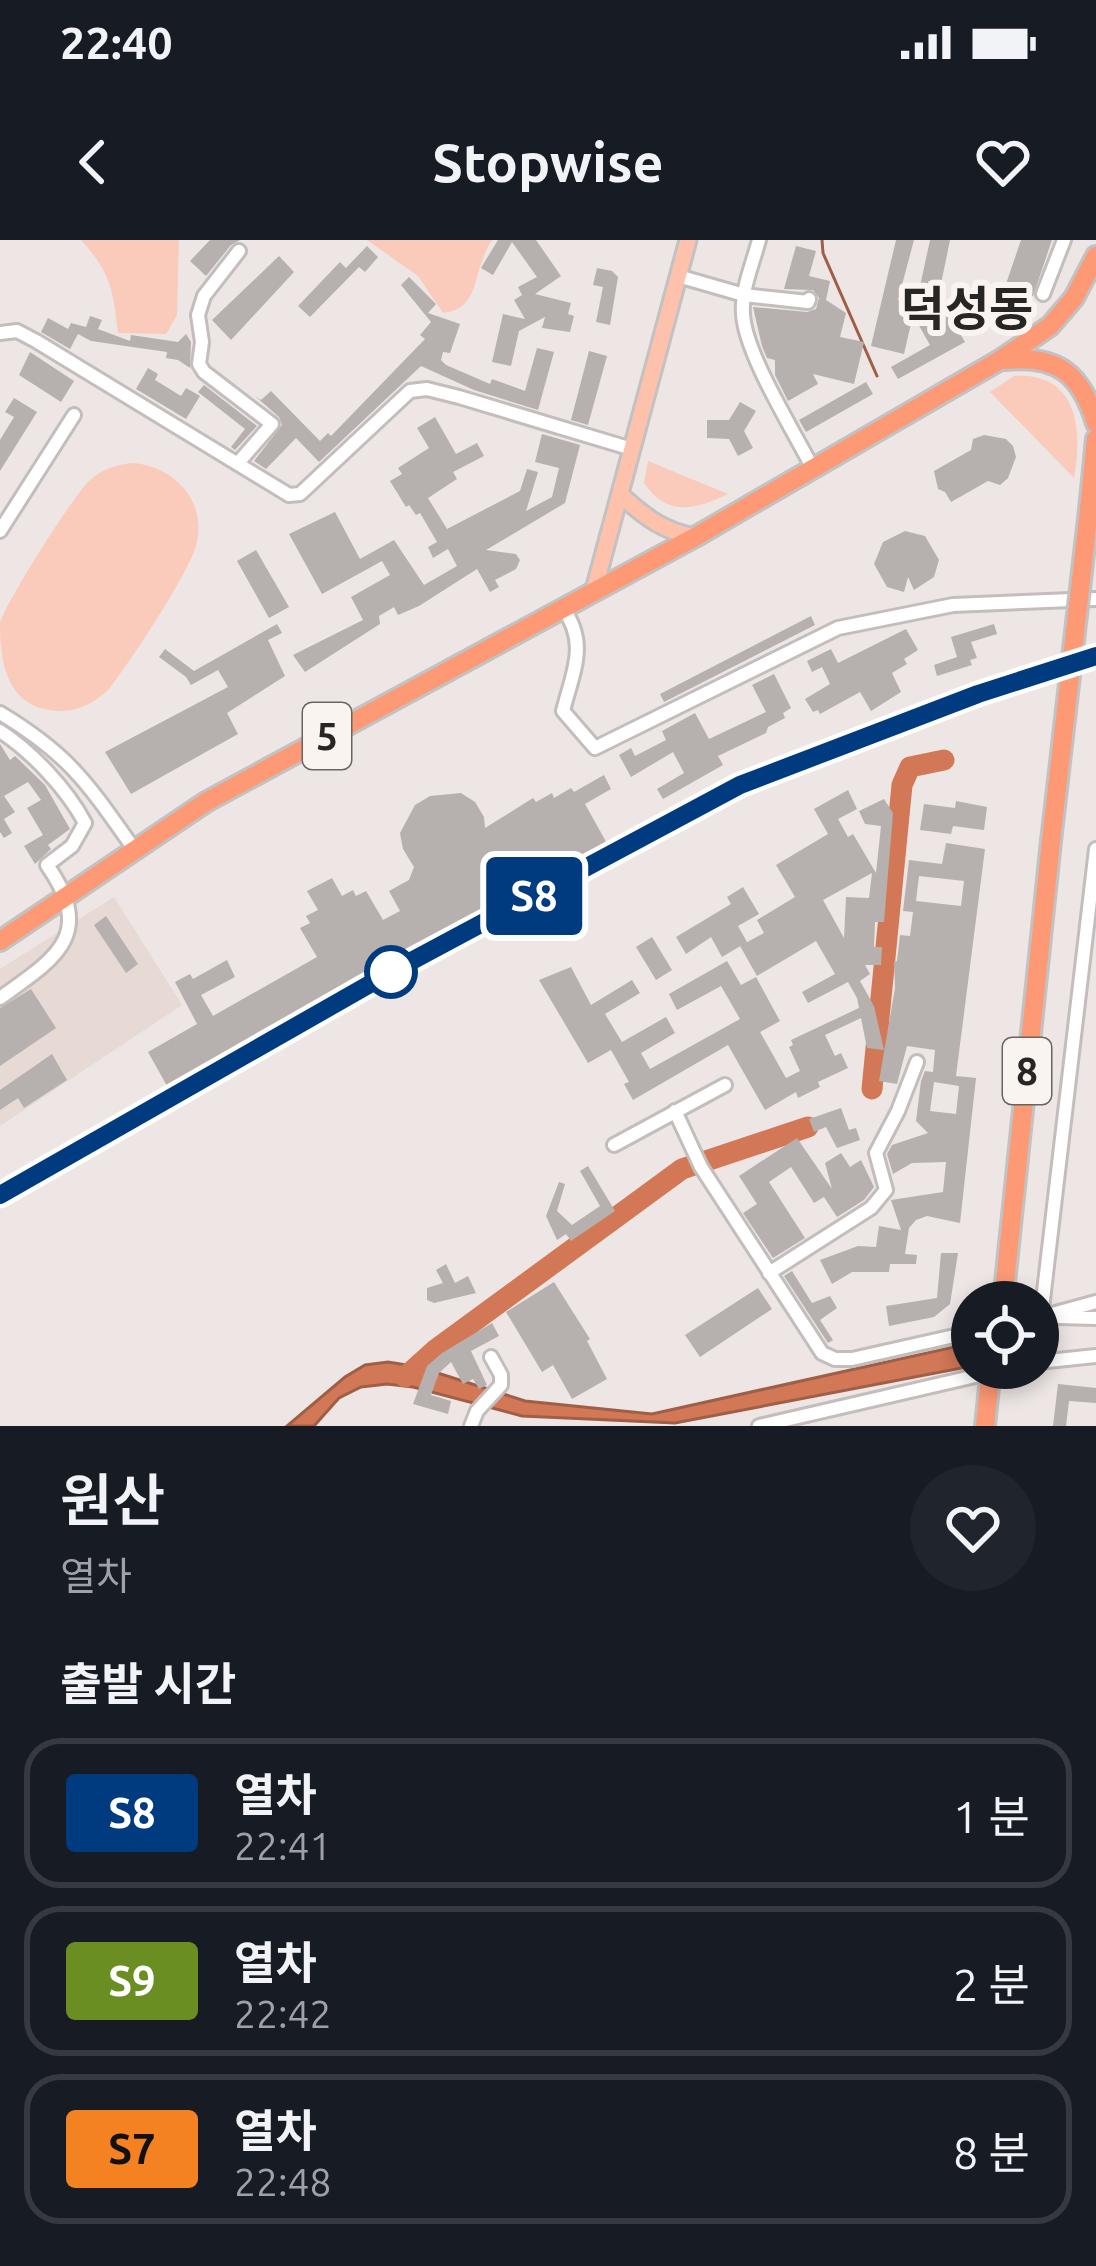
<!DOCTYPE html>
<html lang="ko">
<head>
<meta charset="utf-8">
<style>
  :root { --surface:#171b24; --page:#20242c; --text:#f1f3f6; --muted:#9ea1a6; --line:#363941 }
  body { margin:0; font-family:Ubuntu,"Noto Sans KR",sans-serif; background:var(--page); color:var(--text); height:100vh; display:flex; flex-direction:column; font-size:45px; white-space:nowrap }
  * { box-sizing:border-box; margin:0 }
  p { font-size:39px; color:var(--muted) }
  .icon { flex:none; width:66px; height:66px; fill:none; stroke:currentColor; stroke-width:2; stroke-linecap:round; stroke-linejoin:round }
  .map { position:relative; height:1186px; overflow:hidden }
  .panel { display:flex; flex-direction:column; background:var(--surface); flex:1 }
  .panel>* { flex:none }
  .badge { padding:0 24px; border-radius:9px; font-size:42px; line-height:78px }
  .tools { position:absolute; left:951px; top:1041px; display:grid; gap:24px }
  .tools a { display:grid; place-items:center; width:108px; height:108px; border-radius:50%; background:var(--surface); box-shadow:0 6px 18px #0003; font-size:60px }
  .map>.badge { position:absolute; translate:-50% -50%; box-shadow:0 0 0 6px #fff }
  h2 { padding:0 60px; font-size:45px; line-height:108px }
  .round { display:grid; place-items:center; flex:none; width:126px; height:126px; border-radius:63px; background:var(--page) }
  .overview { display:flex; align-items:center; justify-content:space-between; height:204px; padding:0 60px }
  h1 { font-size:57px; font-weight:600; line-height:90px }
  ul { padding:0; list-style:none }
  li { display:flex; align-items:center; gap:36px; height:150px; margin:0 24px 18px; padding:0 36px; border:6px solid var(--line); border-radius:36px }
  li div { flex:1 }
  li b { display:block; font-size:45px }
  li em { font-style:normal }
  li .badge { min-width:132px; font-weight:700; text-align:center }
  .status { display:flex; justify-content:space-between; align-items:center; height:84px; padding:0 60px; background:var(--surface); direction:ltr }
  .status svg { height:33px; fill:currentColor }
  header { display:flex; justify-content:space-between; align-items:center; height:156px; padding:0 60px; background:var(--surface); font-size:54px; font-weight:600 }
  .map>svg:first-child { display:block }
  .built { fill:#e7d9d3 }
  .green { fill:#facbba }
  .water { fill:#d27856; stroke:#9f5f47; stroke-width:3 }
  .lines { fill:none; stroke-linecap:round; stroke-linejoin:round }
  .stream { stroke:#9f5f47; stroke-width:3 }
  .river { stroke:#d27856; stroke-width:21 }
  .building { fill:#b6b0ae; fill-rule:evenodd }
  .minor-casing { stroke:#c3bdbb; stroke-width:18 }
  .major-casing { stroke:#c3c2c2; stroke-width:21 }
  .highway-casing { stroke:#c3c2c2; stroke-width:24 }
  .minor { stroke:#fff; stroke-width:12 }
  .major { stroke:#fec2ac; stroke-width:15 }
  .highway { stroke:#fd9975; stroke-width:18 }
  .rail-casing { stroke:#4f4c4b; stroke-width:8 }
  .rail { stroke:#faf4f1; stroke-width:3; stroke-dasharray:9; stroke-linecap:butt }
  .highway-bridge-casing { stroke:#c3c2c2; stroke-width:24; stroke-linecap:butt }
  .highway-bridge { stroke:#fd9975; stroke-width:18 }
  .line-casing { stroke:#fff; stroke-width:27 }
  .line { stroke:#003b80; stroke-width:18 }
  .stop-dot { fill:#fff; stroke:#003b80; stroke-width:6 }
  .labels { text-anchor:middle; stroke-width:12; stroke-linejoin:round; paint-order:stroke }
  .shield { fill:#faf4f1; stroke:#676462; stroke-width:3 }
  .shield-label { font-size:39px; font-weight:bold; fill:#282625 }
  .quarter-label { font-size:48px; font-weight:bold; fill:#282625; stroke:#faf4f1 }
</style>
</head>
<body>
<div class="status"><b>22:40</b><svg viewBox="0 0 49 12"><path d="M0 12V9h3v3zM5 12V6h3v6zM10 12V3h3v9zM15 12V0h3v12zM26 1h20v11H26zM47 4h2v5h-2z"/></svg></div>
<header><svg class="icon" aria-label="back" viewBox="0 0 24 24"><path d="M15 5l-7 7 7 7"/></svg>Stopwise<svg class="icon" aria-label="heart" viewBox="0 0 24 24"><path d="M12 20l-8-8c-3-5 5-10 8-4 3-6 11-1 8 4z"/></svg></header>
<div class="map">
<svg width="1096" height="1186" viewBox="0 0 1096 1186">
  <rect width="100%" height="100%" fill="#ede6e4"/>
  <path class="built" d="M114 657 182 765 0 886V729Z"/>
  <path class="green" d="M81 0H179L177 75 166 94 118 93C113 50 111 33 81 0Z
    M367 0H492C471 31 482 69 443 73L418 36Z
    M1014 136C1078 132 1083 190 1074 238L990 152Z
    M648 221 728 254C695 270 667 277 644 243Z
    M132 223C175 226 208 262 196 306 187 336 130 422 109 449 93 465 73 474 50 470 7 464 0 422 0 384 4 365 74 254 90 240 102 229 116 225 132 223Z"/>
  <path class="water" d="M972 1103V1126L675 1183 522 1176 413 1147 387 1144 361 1147 339 1158 314 1186H287L345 1137 365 1125 388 1122 419 1127 525 1161 652 1174Z"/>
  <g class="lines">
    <path class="stream" d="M822 0 823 13 877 136"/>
    <path class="river" d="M872 849 902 545 910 527 944 520
      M405 1137 435 1110 682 929 808 887"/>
  </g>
  <path class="building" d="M210 0H240L231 5 206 36 190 21Z
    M498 0H536L561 36 535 54 571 63 568 74 574 76 570 92 542 88 545 77 519 91 511 126 492 122 503 74 525 79 514 60 522 55 518 47 537 37 512 2 493 35 481 28Z
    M896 0H914L898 60 919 51 930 0H950L941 44 928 41 965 102 898 139 891 127 930 105 913 75 904 114 871 106Z
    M1021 0H1052L1033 56 986 84 975 62 1006 44Z
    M367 6 378 17 365 32 359 27 310 77 298 66 340 22 346 28Z
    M796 6 816 11 809 36 830 41 826 60 846 73 840 97 864 102 854 144 813 134 818 144 788 161 775 135V120L767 118 762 106 753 67 807 72 816 69 819 58 813 50 784 49Z
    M279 16 294 32 231 100 212 80Z
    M597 28 612 31 618 37 610 85 596 82 603 47 593 45Z
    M409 37 436 64 428 73 460 84 450 113 443 112 441 120 446 125 490 144 492 139 525 151 537 108 554 112 538 170 474 150 421 126 319 222 296 198 266 229 254 221 282 185 279 177 255 156 261 160 271 151 320 201 328 193 331 196 425 99 420 95 431 82 401 45Z
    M90 76 102 80 98 89 130 101 131 95 178 102 186 94 191 102 190 128 178 120 166 118 167 112 91 101 78 94 70 109 41 92 48 78 68 89 71 83 86 87Z
    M589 111 607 116 588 185 571 180Z
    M30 112 74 141 61 162 19 135Z
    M148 128 158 134 155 140 181 156 186 148 200 156 186 179 136 149Z
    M866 142 873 154 806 192 799 180Z
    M204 145 257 186 235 210 231 207 245 189 198 152Z
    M14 158 37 172 0 231V200L14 177 5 172Z
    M740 162 756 171 744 191 753 208 738 216 729 199 707 198V180H729Z
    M435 177 456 214 477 203 484 216 453 232 457 239 428 258 447 289 520 251 527 229 538 232 526 271 552 257 559 228 535 222 542 194 580 205 565 263 486 310 516 314 520 320 516 329 495 340 499 347 490 352 477 329 419 366 398 375 394 367 379 376 380 384 305 432 293 415 363 380 351 357 390 335 382 321 322 354 289 294 335 272 360 319 394 300 424 345 457 326 448 309 433 318 428 307 437 302 420 273 416 275 409 265 406 267 390 241 402 234 398 228 429 208 417 188Z
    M984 195 1006 199 1013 206 1016 217 1008 238 1000 245 988 241 951 262 945 252 938 249 934 231 971 210 973 199Z
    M905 291 925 296 939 320 934 337 914 350 908 337 904 352 887 347 874 324 883 302Z
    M256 310 289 367 269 378 237 321Z
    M811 376 815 385 664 462 660 454Z
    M277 384 282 393 268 400 285 436 227 473 238 494 131 554 105 512 228 447 218 430 191 445 186 437 159 417 165 409 194 431Z
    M994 384 997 394 971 402 977 418 970 420 972 425 937 436 934 425 957 417 951 397Z
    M906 389 918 410 904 419 907 424 892 433 901 452 871 471 860 452 820 474 818 470 813 472 805 459 830 444 822 427 812 432 807 421 831 409 838 423Z
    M774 434 791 468 783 473 785 478 768 487 766 493 718 516 723 525 663 559 657 549 684 533 673 512 631 537 619 515 631 508 635 516 666 500 662 491 695 473 709 499 766 472 752 445Z
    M0 504 10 520 15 516 45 545 70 589 48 605 51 609 35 624 24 606 43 595 27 568 41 560 28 542 4 556 15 572 4 579 12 593 4 598 0 592Z
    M604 535 611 549 585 564 614 616 176 862 148 812 197 784 175 742 190 734 193 739 227 720 235 737 201 755 213 776 317 717 300 688 310 683 306 676 318 670 307 651 332 638 342 656 353 650 356 656 366 651 383 680 400 671 389 651 409 640 414 627 403 609 400 593 415 565 430 556 461 553 475 562 484 577 485 588 533 558 536 562 552 553 554 558 571 548 574 552Z
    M848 550 857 569 838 579 848 597 853 594 876 633 881 586 865 584 859 571 884 559 893 573 884 682H875L874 707H882L881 725H865L870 734 860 741 874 766 884 810 867 808 861 778 825 795 835 816 841 813 848 828 818 842 820 847 798 858 796 852 765 870 728 805 633 860 624 844 629 842 611 810 588 823 539 740 571 727 591 765 632 740 640 753 605 774 622 802 666 777 675 793 641 813 650 829 740 779 721 746 677 770 669 754 727 721 741 745 756 737 780 781 760 792 786 838 800 831 789 807 793 805 791 800 859 768 857 758 848 742 808 763 802 752 835 734 816 701 757 736 740 706 764 693 757 680 795 657 776 625 828 594 814 569ZM872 633 869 658 846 657 844 698 823 660Z
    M956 561 987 567 984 590 953 586 951 594 920 590 924 564 955 568Z
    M946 603 985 609 956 836 976 838 960 983 927 976 916 980 909 988 905 1014 917 1015 916 1024H890L889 1032H852L832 1044 820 1020 858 1006 876 1007 879 986 901 990 891 960 943 952 946 922 912 923 893 934 887 914 892 905 928 893 916 881 921 841 925 831 933 832 935 810 907 806 897 844 879 841 895 748 894 721H897L900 695 910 696 913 672 903 671 909 620 942 624ZM919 636 964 641 961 666 916 661ZM934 842 959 846 956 874 930 871Z
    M743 647 759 674 738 686 747 702 722 717 711 697 686 714 676 697 731 664 727 657Z
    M106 676 138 724 126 733 94 685Z
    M652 697 672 730 656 740 636 707Z
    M31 749 56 788 0 826V768Z
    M52 814 67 840 24 868 18 858 0 870V850Z
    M841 868 849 890 856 888 860 900 837 908 826 887 814 892 809 879Z
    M797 898 832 949 825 923 841 913 850 927 861 920 874 947 864 960 837 977 824 957 814 963 791 927 769 942 805 998 773 1018 743 973 757 964 739 936Z
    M588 926 615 971 571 1001 566 994 557 1000 546 976 559 942 565 944 557 971 572 985 600 966 580 931Z
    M941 1013H958L950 1064 934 1077 889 1086 886 1066 937 1058Z
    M446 1024 455 1043 468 1036 476 1053 434 1063 427 1060V1048L443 1043 436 1030Z
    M792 1031 812 1063 830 1056 837 1068 820 1080 833 1100 828 1103 784 1036Z
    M554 1042 590 1099 587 1101 607 1139 572 1159 553 1125 542 1132 506 1072Z
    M758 1048 772 1069 700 1117 685 1095Z
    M492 1083 499 1096 471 1111 487 1145 479 1149 473 1139 463 1144 451 1122 439 1133 431 1155 451 1161 448 1174 413 1164 427 1126 442 1113Z
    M1058 1144 1096 1148V1163L1069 1161 1066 1186H1053Z"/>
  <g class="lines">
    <g class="minor-casing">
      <path id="minor" d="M759 0C753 23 741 50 743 74 745 114 794 191 813 229
        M678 36 744 55 808 62 809 59
        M1043 54 1064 0
        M0 93 17 91 36 101 289 255 300 254 410 151 427 149 459 157 632 209
        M238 223 272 184 204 132 199 124 202 102 198 75 204 56 239 11
        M0 291 74 175
        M562 367C589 403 573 431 563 471L595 508 838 388 953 365 1096 359
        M0 473C70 515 88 544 134 609
        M0 491C32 512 67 549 85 583L72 606 47 625C96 695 56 718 0 758
        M1096 609 1041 1077 1096 1062
        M675 871 701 927 822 1113 835 1119H852L972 1092
        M614 905 725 845
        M769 1033 871 968 886 950 876 913 898 871 917 822
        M1057 1077 1096 1078
        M1038 1122 1096 1116
        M471 1186 477 1171 501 1145V1135L491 1117
        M759 1186 1010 1128"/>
    </g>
    <g class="major-casing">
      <path id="major" d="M622 256C645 277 663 291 695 297
        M594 350 688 0"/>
    </g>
    <g class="highway-casing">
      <path id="highway" d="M1005 120C1057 115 1081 133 1096 183
        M1089 270 1096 199
        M0 701 206 562 695 297 1000 120 1050 86 1074 58 1096 16
        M1003 1062 1051 601
        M985 1186 991 1128"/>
    </g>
    <use href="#minor" class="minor"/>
    <use href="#major" class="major"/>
    <use href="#highway" class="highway"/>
    <g class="rail-casing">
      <path id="rail" d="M0 955 391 732 740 545 978 454 1096 416"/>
    </g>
    <use href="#rail" class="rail"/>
    <g class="highway-bridge-casing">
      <path id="highway-bridge" d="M1051 601 1089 270"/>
    </g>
    <use href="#highway-bridge" class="highway-bridge"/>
  </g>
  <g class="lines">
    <g class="line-casing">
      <path id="line" d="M0 955 391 732 740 545 978 454 1096 416"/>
    </g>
    <use href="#line" class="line"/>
  </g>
  <circle class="stop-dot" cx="391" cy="732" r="24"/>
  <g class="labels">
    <g class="shield">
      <rect x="303" y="463" width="48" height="66" rx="9"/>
      <rect x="1003" y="798" width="48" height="66" rx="9"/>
    </g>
    <g class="shield-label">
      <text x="327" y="510">5</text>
      <text x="1027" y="845">8</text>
    </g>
    <g class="quarter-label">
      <text x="967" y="86">덕성동</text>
    </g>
  </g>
</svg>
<div class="tools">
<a><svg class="icon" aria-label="locate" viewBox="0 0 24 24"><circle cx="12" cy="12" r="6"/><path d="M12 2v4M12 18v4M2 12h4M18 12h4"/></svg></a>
</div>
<b class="badge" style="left:534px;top:656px;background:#003b80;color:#fff">S8</b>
</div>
<section class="panel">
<div class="overview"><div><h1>원산</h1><p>열차</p></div><a class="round"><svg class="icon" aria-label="heart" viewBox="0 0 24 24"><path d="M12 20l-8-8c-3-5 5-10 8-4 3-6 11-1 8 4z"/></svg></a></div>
<h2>출발 시간</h2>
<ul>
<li><span class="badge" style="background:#003b80;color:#fff">S8</span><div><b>열차</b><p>22:41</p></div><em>1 분</em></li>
<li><span class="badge" style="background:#6b8e23;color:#fff">S9</span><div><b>열차</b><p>22:42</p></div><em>2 분</em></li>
<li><span class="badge" style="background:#f58220;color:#111">S7</span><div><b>열차</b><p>22:48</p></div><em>8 분</em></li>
</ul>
</section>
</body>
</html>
